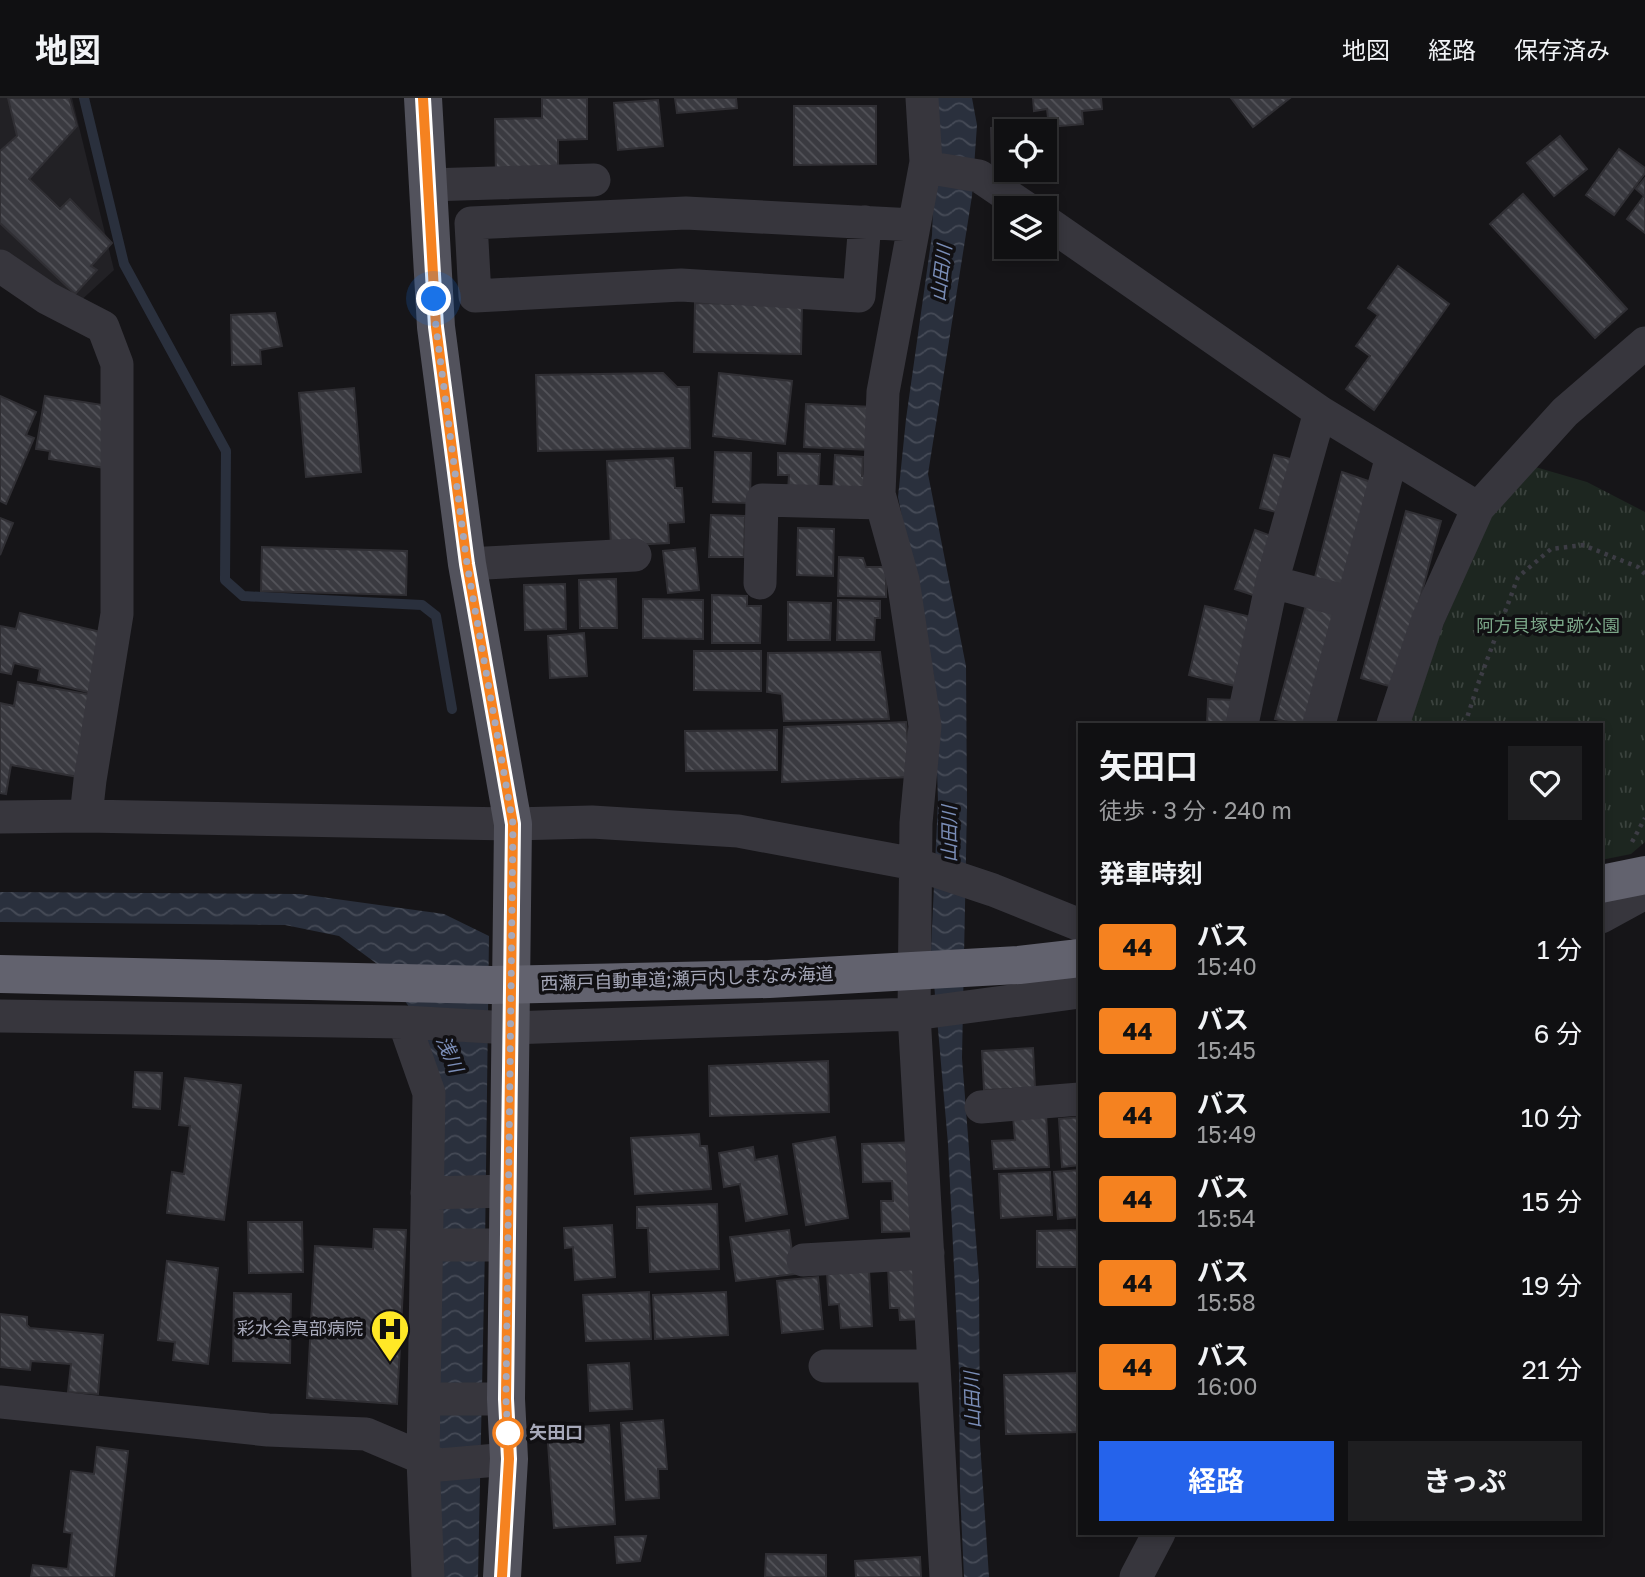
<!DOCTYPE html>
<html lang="ja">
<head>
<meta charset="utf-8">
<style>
  :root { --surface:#101012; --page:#1e1e20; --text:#f1f3f6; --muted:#9c9d9f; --line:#303032; --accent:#2563eb }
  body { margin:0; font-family:"Golos Text","Noto Sans JP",sans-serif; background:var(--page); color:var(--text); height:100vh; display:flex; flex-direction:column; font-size:26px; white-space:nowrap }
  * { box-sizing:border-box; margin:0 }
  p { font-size:23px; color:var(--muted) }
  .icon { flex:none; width:38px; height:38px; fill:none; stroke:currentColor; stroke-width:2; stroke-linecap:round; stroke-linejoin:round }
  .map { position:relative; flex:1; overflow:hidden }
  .drawer { position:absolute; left:1078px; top:625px; width:525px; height:812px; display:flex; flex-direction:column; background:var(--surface); border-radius:0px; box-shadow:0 4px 10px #0003,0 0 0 2px var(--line) }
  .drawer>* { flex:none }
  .badge { padding:0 14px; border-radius:5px; font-size:24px; line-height:46px }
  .fabs { position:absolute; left:994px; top:21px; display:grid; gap:14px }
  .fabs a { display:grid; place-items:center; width:63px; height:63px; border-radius:0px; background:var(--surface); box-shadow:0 4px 10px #0003,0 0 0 2px var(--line); font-size:35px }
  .you { position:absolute; width:35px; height:35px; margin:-18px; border:5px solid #fff; border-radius:50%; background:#1a73e8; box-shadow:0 0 0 10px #1a73e833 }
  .map>.badge { position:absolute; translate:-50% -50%; box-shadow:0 0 0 4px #fff }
  h2 { padding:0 21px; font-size:26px; line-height:63px }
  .round { display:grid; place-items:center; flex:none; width:74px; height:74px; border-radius:0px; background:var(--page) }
  .head { display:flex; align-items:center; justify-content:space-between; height:119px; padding:0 21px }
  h1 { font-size:33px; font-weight:700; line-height:52px }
  .action { display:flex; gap:14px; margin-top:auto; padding:14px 21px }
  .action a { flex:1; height:80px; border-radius:0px; background:var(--accent); color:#fff; font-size:28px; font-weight:700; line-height:80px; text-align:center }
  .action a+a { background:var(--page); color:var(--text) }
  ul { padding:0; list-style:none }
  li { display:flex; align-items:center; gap:21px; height:84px; padding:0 21px }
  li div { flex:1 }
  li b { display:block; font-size:26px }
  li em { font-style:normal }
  li .badge { min-width:77px; font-weight:700; text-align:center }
  header { display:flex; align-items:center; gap:42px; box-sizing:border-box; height:98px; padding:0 35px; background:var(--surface); border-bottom:2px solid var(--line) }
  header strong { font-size:33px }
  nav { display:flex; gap:38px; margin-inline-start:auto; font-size:24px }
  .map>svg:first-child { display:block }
  .built { fill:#222125 }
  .park { fill:url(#park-tufts) }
  .water { fill:url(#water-waves) }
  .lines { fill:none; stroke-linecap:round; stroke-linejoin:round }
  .stream { stroke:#2a303d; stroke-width:10 }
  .building { fill:url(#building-back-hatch); stroke:#302f34; stroke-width:2 }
  .path { stroke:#3c3c44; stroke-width:4.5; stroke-dasharray:3.5 5; stroke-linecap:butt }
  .minor { stroke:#37363d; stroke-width:33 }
  .major { stroke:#52525c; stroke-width:38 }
  .highway { stroke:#62626e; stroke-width:38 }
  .line-casing { stroke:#fff; stroke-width:16 }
  .line { stroke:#f58220; stroke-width:10 }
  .walk { stroke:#a6a8b9; stroke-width:7; stroke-dasharray:0 12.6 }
  .stop-dot { fill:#fff; stroke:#f58220; stroke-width:3.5 }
  .labels { text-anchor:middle; stroke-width:7; stroke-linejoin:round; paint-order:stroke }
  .park-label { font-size:18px; fill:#7ba688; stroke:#111013 }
  .street-label { font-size:18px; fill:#a6a8b9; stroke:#111013 }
  .poi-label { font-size:18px; fill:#a6a8b9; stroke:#111013; text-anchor:end }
  .stop-label { font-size:18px; font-weight:bold; fill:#a6a8b9; stroke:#111013; text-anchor:start }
  .water-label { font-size:19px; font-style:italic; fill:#7a8db7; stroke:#111013 }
</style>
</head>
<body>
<header>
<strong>地図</strong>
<nav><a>地図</a><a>経路</a><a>保存済み</a></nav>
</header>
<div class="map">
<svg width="1645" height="1479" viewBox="0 0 1645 1479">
  <defs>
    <pattern id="park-tufts" width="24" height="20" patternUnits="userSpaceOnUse" patternTransform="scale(1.75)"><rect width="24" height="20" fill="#1d2620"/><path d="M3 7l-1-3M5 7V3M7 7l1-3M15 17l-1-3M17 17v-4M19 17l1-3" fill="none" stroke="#3b433e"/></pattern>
    <pattern id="water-waves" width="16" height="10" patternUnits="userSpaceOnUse" patternTransform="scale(1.75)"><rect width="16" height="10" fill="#2a303d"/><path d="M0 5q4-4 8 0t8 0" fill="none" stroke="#464b57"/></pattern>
    <pattern id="building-back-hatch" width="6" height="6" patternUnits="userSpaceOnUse" patternTransform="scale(1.75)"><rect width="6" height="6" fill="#3a3a40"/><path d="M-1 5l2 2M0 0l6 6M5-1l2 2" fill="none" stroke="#54545a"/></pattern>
  </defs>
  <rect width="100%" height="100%" fill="#161518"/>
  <path class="built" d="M0 0H72L114 172 77 206 0 159Z"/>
  <path class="park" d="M1525 366 1587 384 1645 414V744L1631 756 1601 762V626H1410L1439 537 1488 425Z"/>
  <path class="water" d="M937 0H972L977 27 972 98 928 376 966 568 967 708 962 960 979 1181 980 1344 989 1479H964L960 1393 959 1272 948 1046 931 851 938 703 934 579 898 399 906 321 932 137Z
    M0 794 300 796 444 816 489 838 485 1149 478 1479H440L409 909 384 871 339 838 285 827 0 824Z"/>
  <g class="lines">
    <path class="stream" d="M84 0 124 166 226 353 225 482 243 498 422 507 436 518 452 611"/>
  </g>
  <path class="building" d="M8 0H69L77 28 29 81 60 111 70 101 112 145 91 168 97 172 75 196 0 125V53L17 38Z
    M542 0H587V41L558 42V78L496 79 495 21 542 20Z
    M675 0H736L737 10 677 15Z
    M1033 0H1101L1102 11 1082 13 1083 26 1049 29 1047 11 1034 13Z
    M1231 0H1290L1253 29Z
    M658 2 663 48 618 52 614 5Z
    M794 8H876V66L794 67Z
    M1021 29V33H1006V69L992 70 991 30Z
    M1560 38 1587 71 1554 98 1527 65Z
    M1619 51 1645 70V75L1614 117 1586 97Z
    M1645 80V135L1627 121 1644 98 1636 91Z
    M1523 96 1627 211 1595 240 1490 126Z
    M1398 168 1449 206 1374 312 1346 291 1370 258 1356 248 1378 217 1368 210Z
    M695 205 802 207 801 256 694 254Z
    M275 215 282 248 260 252 261 266 232 267 231 217Z
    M663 275 677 289H689L690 350 538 353 536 277Z
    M719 275 792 283 785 346 713 338Z
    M354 290 361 374 306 379 299 295Z
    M0 298 36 314 26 337 34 340 6 406 0 403Z
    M45 298 115 309 105 370 49 361 50 353 36 351Z
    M806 306 874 309 872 352 804 349Z
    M715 354 751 355 750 405 713 404Z
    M778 355 820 356 818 394 788 393 789 377H778Z
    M835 357 863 359 862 378 870 379 869 399 833 397Z
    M1274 357 1303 364 1289 417 1260 410Z
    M673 360 675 390H682L684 424 668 425 669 445 611 448 607 363Z
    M1342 374 1377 386 1347 497 1313 487Z
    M1406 413 1441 423 1396 590 1361 580Z
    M711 417 745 418 744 459H709Z
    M0 420 13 425 0 457Z
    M798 430 834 431 833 478 797 477Z
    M1255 432 1282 442 1262 500 1235 491Z
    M262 449 407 453 406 497 261 493Z
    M695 450 699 492 668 495 663 453Z
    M839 459 863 460 866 469H886V499L838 498Z
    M616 481 617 530H580L579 482Z
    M565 486 566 531 525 532 524 487Z
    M712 497 747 498V508H761L760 545H712Z
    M643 501 703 502V541L643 540Z
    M838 502 880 503V520H875L874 542H837Z
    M788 504 831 505 830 542H788Z
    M1306 507 1342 517 1312 626H1296L1275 621Z
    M1205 508 1255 520 1239 589 1189 577Z
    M20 515 105 535 92 595 38 582 40 571 14 565 11 576 0 574V528L16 531Z
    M584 535 587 578 550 580 548 538Z
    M694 553H761V593L694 592Z
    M880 554 889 621 784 623 782 596 767 594 768 555Z
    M18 584 98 598 84 680 11 667 6 696 0 695V605L14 608Z
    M1208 601 1236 602 1235 626H1207Z
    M906 624 911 679 782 684 784 629Z
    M777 632V672L686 673 685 633Z
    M1033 950 1035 990 984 992 982 953Z
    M828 963 829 1014 710 1018 709 968Z
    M135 974 162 975 160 1011 133 1009Z
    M185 980 241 987 224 1122 167 1115 172 1074 184 1076 190 1028 179 1027Z
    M1046 1016 1049 1069 994 1071 992 1043 1015 1042 1013 1018Z
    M1080 1019V1067L1062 1069 1059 1021Z
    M699 1036 700 1048H707L711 1091 635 1096 631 1040Z
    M835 1039 848 1120 806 1127 793 1046Z
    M917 1044 920 1133 882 1134 881 1103H893L892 1083 863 1084 862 1046Z
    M753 1049 755 1062 777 1058 787 1116 746 1123 740 1086 724 1089 719 1055Z
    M1080 1072V1119L1058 1121 1054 1074Z
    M1050 1074 1052 1117 1001 1120 999 1076Z
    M717 1106 719 1171 650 1174 648 1130H637V1109Z
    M248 1124H302L303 1174 249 1175Z
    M1077 1124H1080V1169H1037V1133L1077 1132Z
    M612 1127 615 1179 575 1182 573 1149 565 1150 564 1130Z
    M374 1131 406 1132 397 1306 307 1300 315 1148 373 1151Z
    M789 1132 795 1176 736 1183 730 1139Z
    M167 1163 218 1170 208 1266 173 1262 175 1244 158 1242Z
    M921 1168 924 1221 900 1222 899 1210H890L888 1169Z
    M869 1172 872 1228 841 1230 839 1206 829 1207 827 1175Z
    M818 1179 823 1231 782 1235 777 1183Z
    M649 1194 651 1241 586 1243 583 1197Z
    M726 1194 728 1237 655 1241 653 1197Z
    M234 1195 291 1196 290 1265 233 1263Z
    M0 1216 27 1219V1227L30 1230 103 1237 98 1296 68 1294 71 1266 31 1263 30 1272 0 1269Z
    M629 1265 632 1311 590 1313 588 1267Z
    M1080 1275V1334L1006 1336 1004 1277Z
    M663 1322 667 1371H658L659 1400 626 1402 621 1325Z
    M609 1327 615 1426 554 1430 547 1331Z
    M97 1349 128 1353 114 1479H31L33 1467 68 1471 72 1435 64 1434 71 1373 94 1376Z
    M646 1438 640 1463 617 1465 615 1439Z
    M766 1456 826 1457V1479H765Z
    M920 1459 921 1479H856L855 1463Z"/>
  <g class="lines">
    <path class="path" d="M1465 626 1478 586 1518 479 1551 451 1583 447 1638 469 1645 476
      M1632 744 1645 720"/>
    <path class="minor" d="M922 0 926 64 883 294 879 396 903 482 925 628 916 725 914 916 946 1479
      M925 69 979 78 1026 110
      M428 87 594 82
      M1045 123 1320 314 1478 410
      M865 124 859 198 681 187 475 198 471 125 686 115 914 127
      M0 168 47 200 103 229 117 266V516L90 682 86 718
      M467 466 635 457
      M1272 484 1352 505
      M760 485 762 402 881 405
      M1242 626 1272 484 1320 314
      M1319 626 1392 358
      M1393 626 1428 521 1478 410 1565 314 1645 245
      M0 719 86 718 513 726 592 724 738 733 915 766 993 792 1080 827
      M1601 819 1645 795
      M0 918 404 924 429 995 423 1362 428 1479
      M404 924 510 930 914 916 1080 894
      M981 1009 1080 1001
      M427 1095 509 1093
      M427 1147H508
      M803 1162 928 1155
      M825 1268H934
      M425 1301H506
      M0 1304 268 1332 366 1336 439 1367 509 1361
      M1136 1479 1159 1435"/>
    <path class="major" d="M423 0 436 229 467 466 513 726 506 1301 509 1361 502 1479"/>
    <path class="highway" d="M1601 786 1645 777
      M0 876 492 887 769 881 1019 867 1080 860"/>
  </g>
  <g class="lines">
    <g class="line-casing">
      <path id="line" d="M423 0 436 229 467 466 513 726 506 1301 509 1361 502 1479"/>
    </g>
    <use href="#line" class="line"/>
    <path class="walk" d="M434 201 436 229 467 466 513 726 506 1301 508 1341V1335"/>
  </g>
  <defs>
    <g id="hospital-pin" transform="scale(2.0125)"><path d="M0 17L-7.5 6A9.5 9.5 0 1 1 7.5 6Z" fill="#ffe826" stroke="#111013"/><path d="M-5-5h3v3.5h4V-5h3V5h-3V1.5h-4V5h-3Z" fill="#111"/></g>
  </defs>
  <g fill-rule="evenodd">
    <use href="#hospital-pin" x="390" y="1231"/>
  </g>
  <circle class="stop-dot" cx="508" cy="1335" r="14"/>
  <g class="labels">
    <g class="park-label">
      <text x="1548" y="534">阿方貝塚史跡公園</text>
    </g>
    <g class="street-label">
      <text transform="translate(687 881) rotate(-2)" y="6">西瀬戸自動車道;瀬戸内しまなみ海道</text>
    </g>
    <g class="poi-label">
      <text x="363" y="1237">彩水会真部病院</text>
    </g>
    <g class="stop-label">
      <text x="529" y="1341">矢田口</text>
    </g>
    <g class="water-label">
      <text transform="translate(941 175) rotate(-83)" y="7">山田川</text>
      <text transform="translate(949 736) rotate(-90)" y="7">山田川</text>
      <text transform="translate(450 956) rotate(66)" y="7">浅川</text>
      <text transform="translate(972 1302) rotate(-92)" y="7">山田川</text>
    </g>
  </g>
</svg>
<div class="fabs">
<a><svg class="icon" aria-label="locate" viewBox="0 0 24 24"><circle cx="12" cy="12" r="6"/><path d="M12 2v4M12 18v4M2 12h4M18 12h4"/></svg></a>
<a><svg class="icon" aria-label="layers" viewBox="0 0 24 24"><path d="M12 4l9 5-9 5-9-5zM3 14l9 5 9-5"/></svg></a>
</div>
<div class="you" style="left:434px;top:201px"></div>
<section class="drawer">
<div class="head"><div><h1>矢田口</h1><p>徒歩 · 3 分 · 240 m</p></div><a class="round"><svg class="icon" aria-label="heart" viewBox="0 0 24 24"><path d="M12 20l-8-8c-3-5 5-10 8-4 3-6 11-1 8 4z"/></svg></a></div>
<h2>発車時刻</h2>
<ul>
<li><span class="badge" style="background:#f58220;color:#111">44</span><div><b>バス</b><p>15:40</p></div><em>1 分</em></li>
<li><span class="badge" style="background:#f58220;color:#111">44</span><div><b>バス</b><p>15:45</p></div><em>6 分</em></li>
<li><span class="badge" style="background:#f58220;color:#111">44</span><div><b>バス</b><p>15:49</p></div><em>10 分</em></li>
<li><span class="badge" style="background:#f58220;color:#111">44</span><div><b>バス</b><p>15:54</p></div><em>15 分</em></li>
<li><span class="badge" style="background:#f58220;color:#111">44</span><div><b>バス</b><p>15:58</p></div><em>19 分</em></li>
<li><span class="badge" style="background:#f58220;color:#111">44</span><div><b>バス</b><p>16:00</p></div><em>21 分</em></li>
</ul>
<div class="action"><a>経路</a><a>きっぷ</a></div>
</section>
</div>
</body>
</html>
